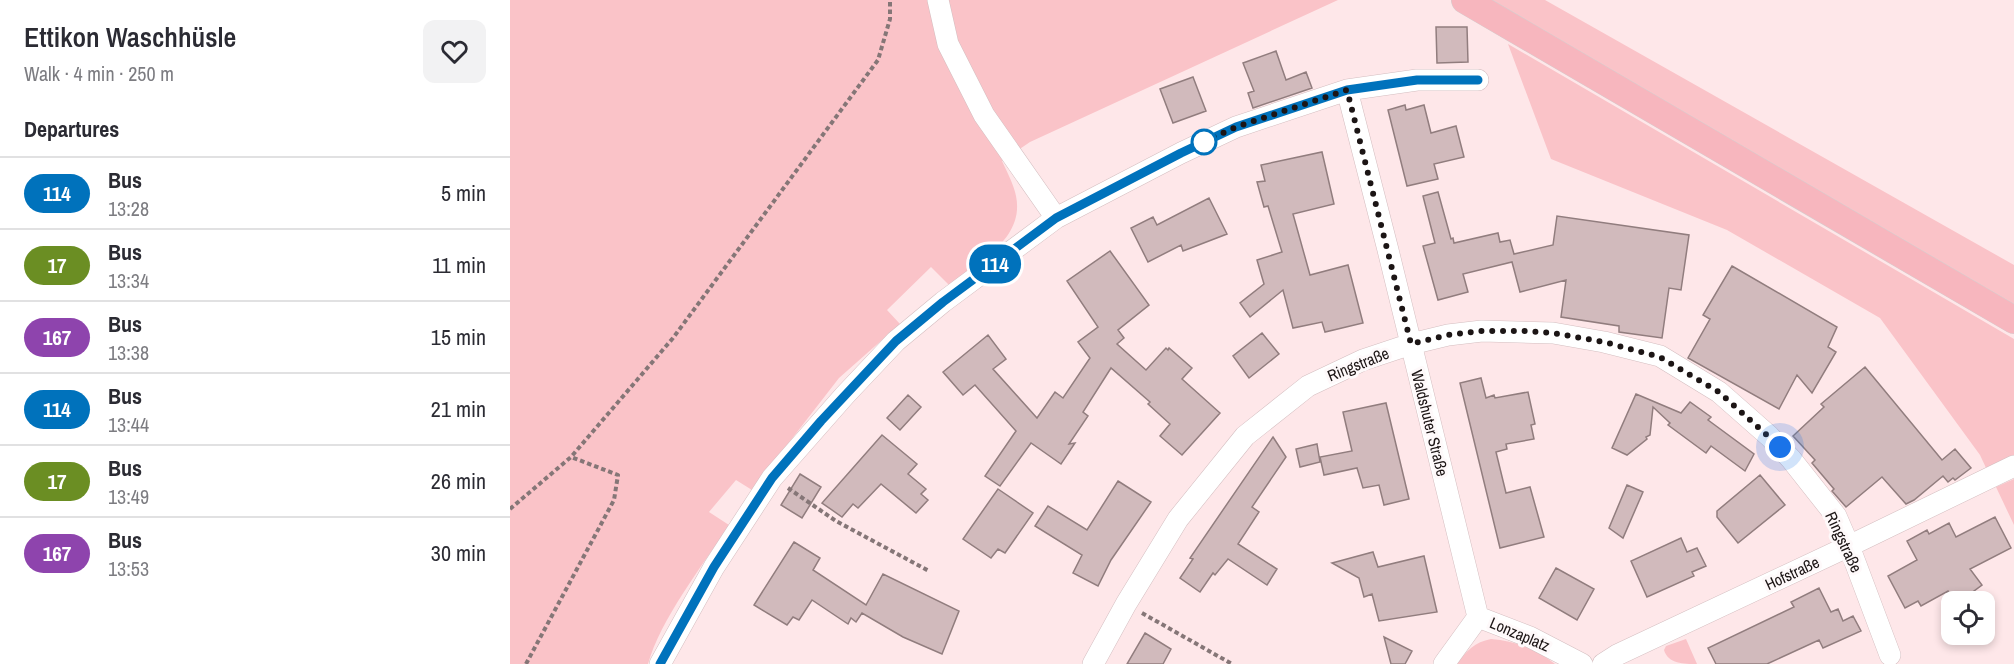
<!DOCTYPE html>
<html lang="en">
<head>
<meta charset="utf-8">
<style>
  :root { --surface:#fff; --page:#f2f2f3; --text:#2b2b33; --muted:#7c7c81; --line:#e1e1e2 }
  body { margin:0; font-family:"Archivo Narrow",sans-serif; background:var(--page); color:var(--text); height:100vh; display:flex; flex-direction:column; font-size:22px; white-space:nowrap }
  * { box-sizing:border-box; margin:0 }
  p { font-size:20px; color:var(--muted) }
  .icon { flex:none; width:33px; height:33px; fill:none; stroke:currentColor; stroke-width:2; stroke-linecap:round; stroke-linejoin:round }
  .map { position:relative; flex:1; overflow:hidden }
  .sheet { display:flex; flex-direction:column; background:var(--surface); width:510px }
  .sheet>* { flex:none }
  .badge { padding:0 12px; border-radius:20px; font-size:21px; line-height:39px }
  .tools { position:absolute; left:1431px; top:591px; display:grid; gap:12px }
  .tools a { display:grid; place-items:center; width:54px; height:54px; border-radius:12px; background:var(--surface); box-shadow:0 3px 9px #0003; font-size:30px }
  .you { position:absolute; width:30px; height:30px; margin:-15px; border:4px solid #fff; border-radius:50%; background:#1a73e8; box-shadow:0 0 0 9px #1a73e833 }
  .map>.badge { position:absolute; translate:-50% -50%; box-shadow:0 0 0 3px #fff }
  h2 { padding:0 24px; font-size:22px; line-height:54px }
  .round { display:grid; place-items:center; flex:none; width:63px; height:63px; border-radius:12px; background:var(--page) }
  .overview { display:flex; align-items:center; justify-content:space-between; height:102px; padding:0 24px }
  h1 { font-size:28px; font-weight:600; line-height:45px }
  ul { padding:0; list-style:none }
  li { display:flex; align-items:center; gap:18px; height:72px; padding:0 24px; border-top:2px solid var(--line) }
  li div { flex:1 }
  li b { display:block; font-size:22px }
  li em { font-style:normal }
  li .badge { min-width:66px; font-weight:700; text-align:center }
  main { display:flex; flex:1; min-height:0 }
  .map>svg:first-child { display:block }
  .green { fill:#fac3c8 }
  .building { fill:#d1babc; stroke:#917d7e; stroke-width:1.5 }
  .lines { fill:none; stroke-linecap:round; stroke-linejoin:round }
  .minor-casing { stroke:#d4bec0; stroke-width:22 }
  .major-casing { stroke:#d2d0d0; stroke-width:28 }
  .path { stroke:#857677; stroke-width:4; stroke-dasharray:4.5 3; stroke-linecap:butt }
  .minor { stroke:#fff; stroke-width:21 }
  .major { stroke:#f7b6be; stroke-width:27 }
  .line-casing { stroke:#fff; stroke-width:14 }
  .line { stroke:#0072bc; stroke-width:9 }
  .walk { stroke:#1c1515; stroke-width:6; stroke-dasharray:0 10.8 }
  .stop-dot { fill:#fff; stroke:#0072bc; stroke-width:3 }
  .labels { text-anchor:middle; stroke-width:6; stroke-linejoin:round; paint-order:stroke }
  .street-label { font-size:16px; fill:#1c1515; stroke:#fef9fa }
</style>
</head>
<body>
<main>
<section class="sheet">
<div class="overview"><div><h1>Ettikon Waschhüsle</h1><p>Walk · 4 min · 250 m</p></div><a class="round"><svg class="icon" aria-label="heart" viewBox="0 0 24 24"><path d="M12 20l-8-8c-3-5 5-10 8-4 3-6 11-1 8 4z"/></svg></a></div>
<h2>Departures</h2>
<ul>
<li><span class="badge" style="background:#0072bc;color:#fff">114</span><div><b>Bus</b><p>13:28</p></div><em>5 min</em></li>
<li><span class="badge" style="background:#6b8e23;color:#fff">17</span><div><b>Bus</b><p>13:34</p></div><em>11 min</em></li>
<li><span class="badge" style="background:#8e44ad;color:#fff">167</span><div><b>Bus</b><p>13:38</p></div><em>15 min</em></li>
<li><span class="badge" style="background:#0072bc;color:#fff">114</span><div><b>Bus</b><p>13:44</p></div><em>21 min</em></li>
<li><span class="badge" style="background:#6b8e23;color:#fff">17</span><div><b>Bus</b><p>13:49</p></div><em>26 min</em></li>
<li><span class="badge" style="background:#8e44ad;color:#fff">167</span><div><b>Bus</b><p>13:53</p></div><em>30 min</em></li>
</ul>
</section>
<div class="map">
<svg width="1504" height="664" viewBox="0 0 1504 664">
  <rect width="100%" height="100%" fill="#fee7e9"/>
  <path class="green" d="M0 0H828L520 142 492 161C497 172 504 185 506 196 515 239 467 263 439 285L421 267 377 310 390 324 329 378 242 490 226 480 199 512 219 525C193 565 150 620 138 664H0Z
    M980 0H1035L1504 265V307Z
    M998 44 1504 339V456L1477 470 1470 455 1370 318 1217 230 1041 159Z
    M1504 479V525L1486 487Z
    M981 639C1005 641 1026 649 1045 664H947C956 651 965 642 981 639Z
    M1176 639 1187 664C1174 664 1158 664 1154 650L1156 646Z"/>
  <path class="building" d="M926 27H957L958 62 927 63Z
    M766 51 776 80 796 72 802 88 743 108 738 93 744 91 733 63Z
    M683 77 696 111 663 123 650 89Z
    M895 105 896 110 914 105 921 133 946 126 954 157 924 164 928 179 897 186 878 110Z
    M812 152 824 204 783 214 800 275 838 265 853 323 815 332 812 322 783 328 773 290 740 317 730 303 754 284 747 260 772 252 758 206 754 207 747 182 755 181 751 165Z
    M928 192 941 239 943 238 944 243 988 233 990 242 1000 240 1004 254 1043 245 1047 216 1179 235 1171 290 1159 288 1152 338 1109 332V326L1051 317 1056 280 1010 292 1002 262 953 274 958 292 928 300 913 246 925 243 913 196Z
    M699 198 717 234 673 251 671 245 638 262 621 228 643 217 647 225Z
    M600 251 639 305 608 330 614 338 607 344 636 370 656 348 658 350 659 348 682 368 672 379 710 413 672 455 650 436 660 424 638 404 640 402 601 368 573 412 578 416 559 444 565 443 551 464 521 443 490 486 475 476 506 431 465 385 453 395 433 372 478 335 496 359 483 369 527 418 545 392 553 398 580 358 568 342 588 327 557 281Z
    M1222 266 1327 327 1318 347 1326 352 1302 393 1287 375 1269 409 1178 358 1200 319 1193 315Z
    M752 333 769 354 739 378 723 356Z
    M1355 367 1432 460 1445 449 1461 468 1445 480 1443 478 1438 482 1433 476 1404 500 1396 504 1372 477 1336 507 1322 491 1324 489 1302 463 1305 460 1283 436 1314 407 1311 404Z
    M971 378 976 398 984 395 985 398 1018 392 1025 424 1021 425 1024 439 996 444 997 449 986 452 996 493 1020 487 1034 537 990 548 950 383Z
    M1126 394 1171 413 1180 402 1201 417 1198 420 1244 454 1235 471 1201 446 1196 453 1158 425 1160 423 1143 407 1140 435 1136 437 1137 439 1117 455 1102 448Z
    M398 395 411 407 390 430 377 418Z
    M876 403 899 499 874 505 869 485 853 488 847 468 814 475 810 457 842 451 833 412Z
    M372 435 407 464 398 474 416 489 411 494 418 500 406 513 371 484 348 508 343 504 332 517 312 503Z
    M763 437 776 457 742 507 749 512 728 544 767 569 757 585 718 559 705 575 703 573 690 592 670 578 683 559 680 558Z
    M807 444 810 462 790 467 786 449Z
    M290 474 311 487 292 518 271 505Z
    M1250 475 1275 505 1228 543 1207 517V511Z
    M608 481 641 502 601 560 588 586 563 573 572 555 525 526 538 506 577 530Z
    M1117 485 1133 492 1113 538 1099 528Z
    M488 489 523 513 495 553 488 549 481 558 453 539Z
    M1485 517 1501 548 1460 569 1472 585 1449 602H1443L1438 591 1411 606 1408 601 1395 608 1378 576 1407 560 1397 541 1417 530 1419 534 1439 523 1446 537Z
    M1171 538 1177 552 1187 548 1196 566 1182 572 1184 576 1137 597 1121 561Z
    M284 542 310 558 303 570 356 605 373 574 449 611 432 654 393 637 352 613 346 622 341 618 338 624 302 600 289 620 283 617 277 625 244 605Z
    M863 552 868 567 914 556 927 612 869 621 862 594 854 597 849 578 822 563Z
    M1046 568 1084 589 1067 620 1029 598Z
    M1309 588 1321 612 1328 609 1333 621 1343 616 1351 631 1313 648 1309 640 1257 664H1206L1198 648 1284 607 1281 602Z
    M635 633 661 649 653 664H617Z
    M874 637 902 651 895 664H881Z"/>
  <g class="lines">
    <g class="minor-casing">
      <path id="minor" d="M428 0 438 44 474 115 546 218
        M837 90 878 250 968 617
        M968 617 1020 637 1072 664
        M150 664 204 567 262 478 335 395 386 341 433 302 546 218 671 153 726 127 837 90 907 80H968
        M583 664 616 604 668 519 735 436 798 386 853 360 901 344 938 335 972 331 1043 333 1094 342 1150 356 1209 392 1259 436 1281 459 1326 516 1339 546 1380 655
        M934 664 968 617
        M1093 664 1107 655 1339 546 1504 466"/>
    </g>
    <g class="major-casing">
      <path id="major" d="M955 0 1504 320"/>
    </g>
    <path class="path" d="M278 488 326 521 419 571
      M0 509 61 457 163 338 368 60 380 19V0
      M632 613 722 664
      M16 664 104 500 108 475 61 457"/>
    <use href="#minor" class="minor"/>
    <use href="#major" class="major"/>
  </g>
  <g class="lines">
    <g class="line-casing">
      <path id="line" d="M150 664 204 567 262 478 311 421 386 341 433 302 546 218 671 153 726 127 837 90 907 80H968"/>
    </g>
    <use href="#line" class="line"/>
    <path class="walk" d="M694 142 689 144 726 127 837 90 901 344 938 335 972 331H1014L1043 333 1094 342 1150 357 1209 392 1270 447"/>
  </g>
  <circle class="stop-dot" cx="694" cy="142" r="12"/>
  <g class="labels">
    <g class="street-label">
      <text transform="translate(848 364) rotate(-22)" y="6">Ringstraße</text>
      <text transform="translate(920 423) rotate(76)" y="6">Waldshuter Straße</text>
      <text transform="translate(1334 542) rotate(65)" y="6">Ringstraße</text>
      <text transform="translate(1282 573) rotate(-25)" y="6">Hofstraße</text>
      <text transform="translate(1010 634) rotate(23)" y="6">Lonzaplatz</text>
    </g>
  </g>
</svg>
<div class="tools">
<a><svg class="icon" aria-label="locate" viewBox="0 0 24 24"><circle cx="12" cy="12" r="6"/><path d="M12 2v4M12 18v4M2 12h4M18 12h4"/></svg></a>
</div>
<div class="you" style="left:1270px;top:447px"></div>
<b class="badge" style="left:485px;top:264px;background:#0072bc;color:#fff">114</b>
</div>
</main>
</body>
</html>
